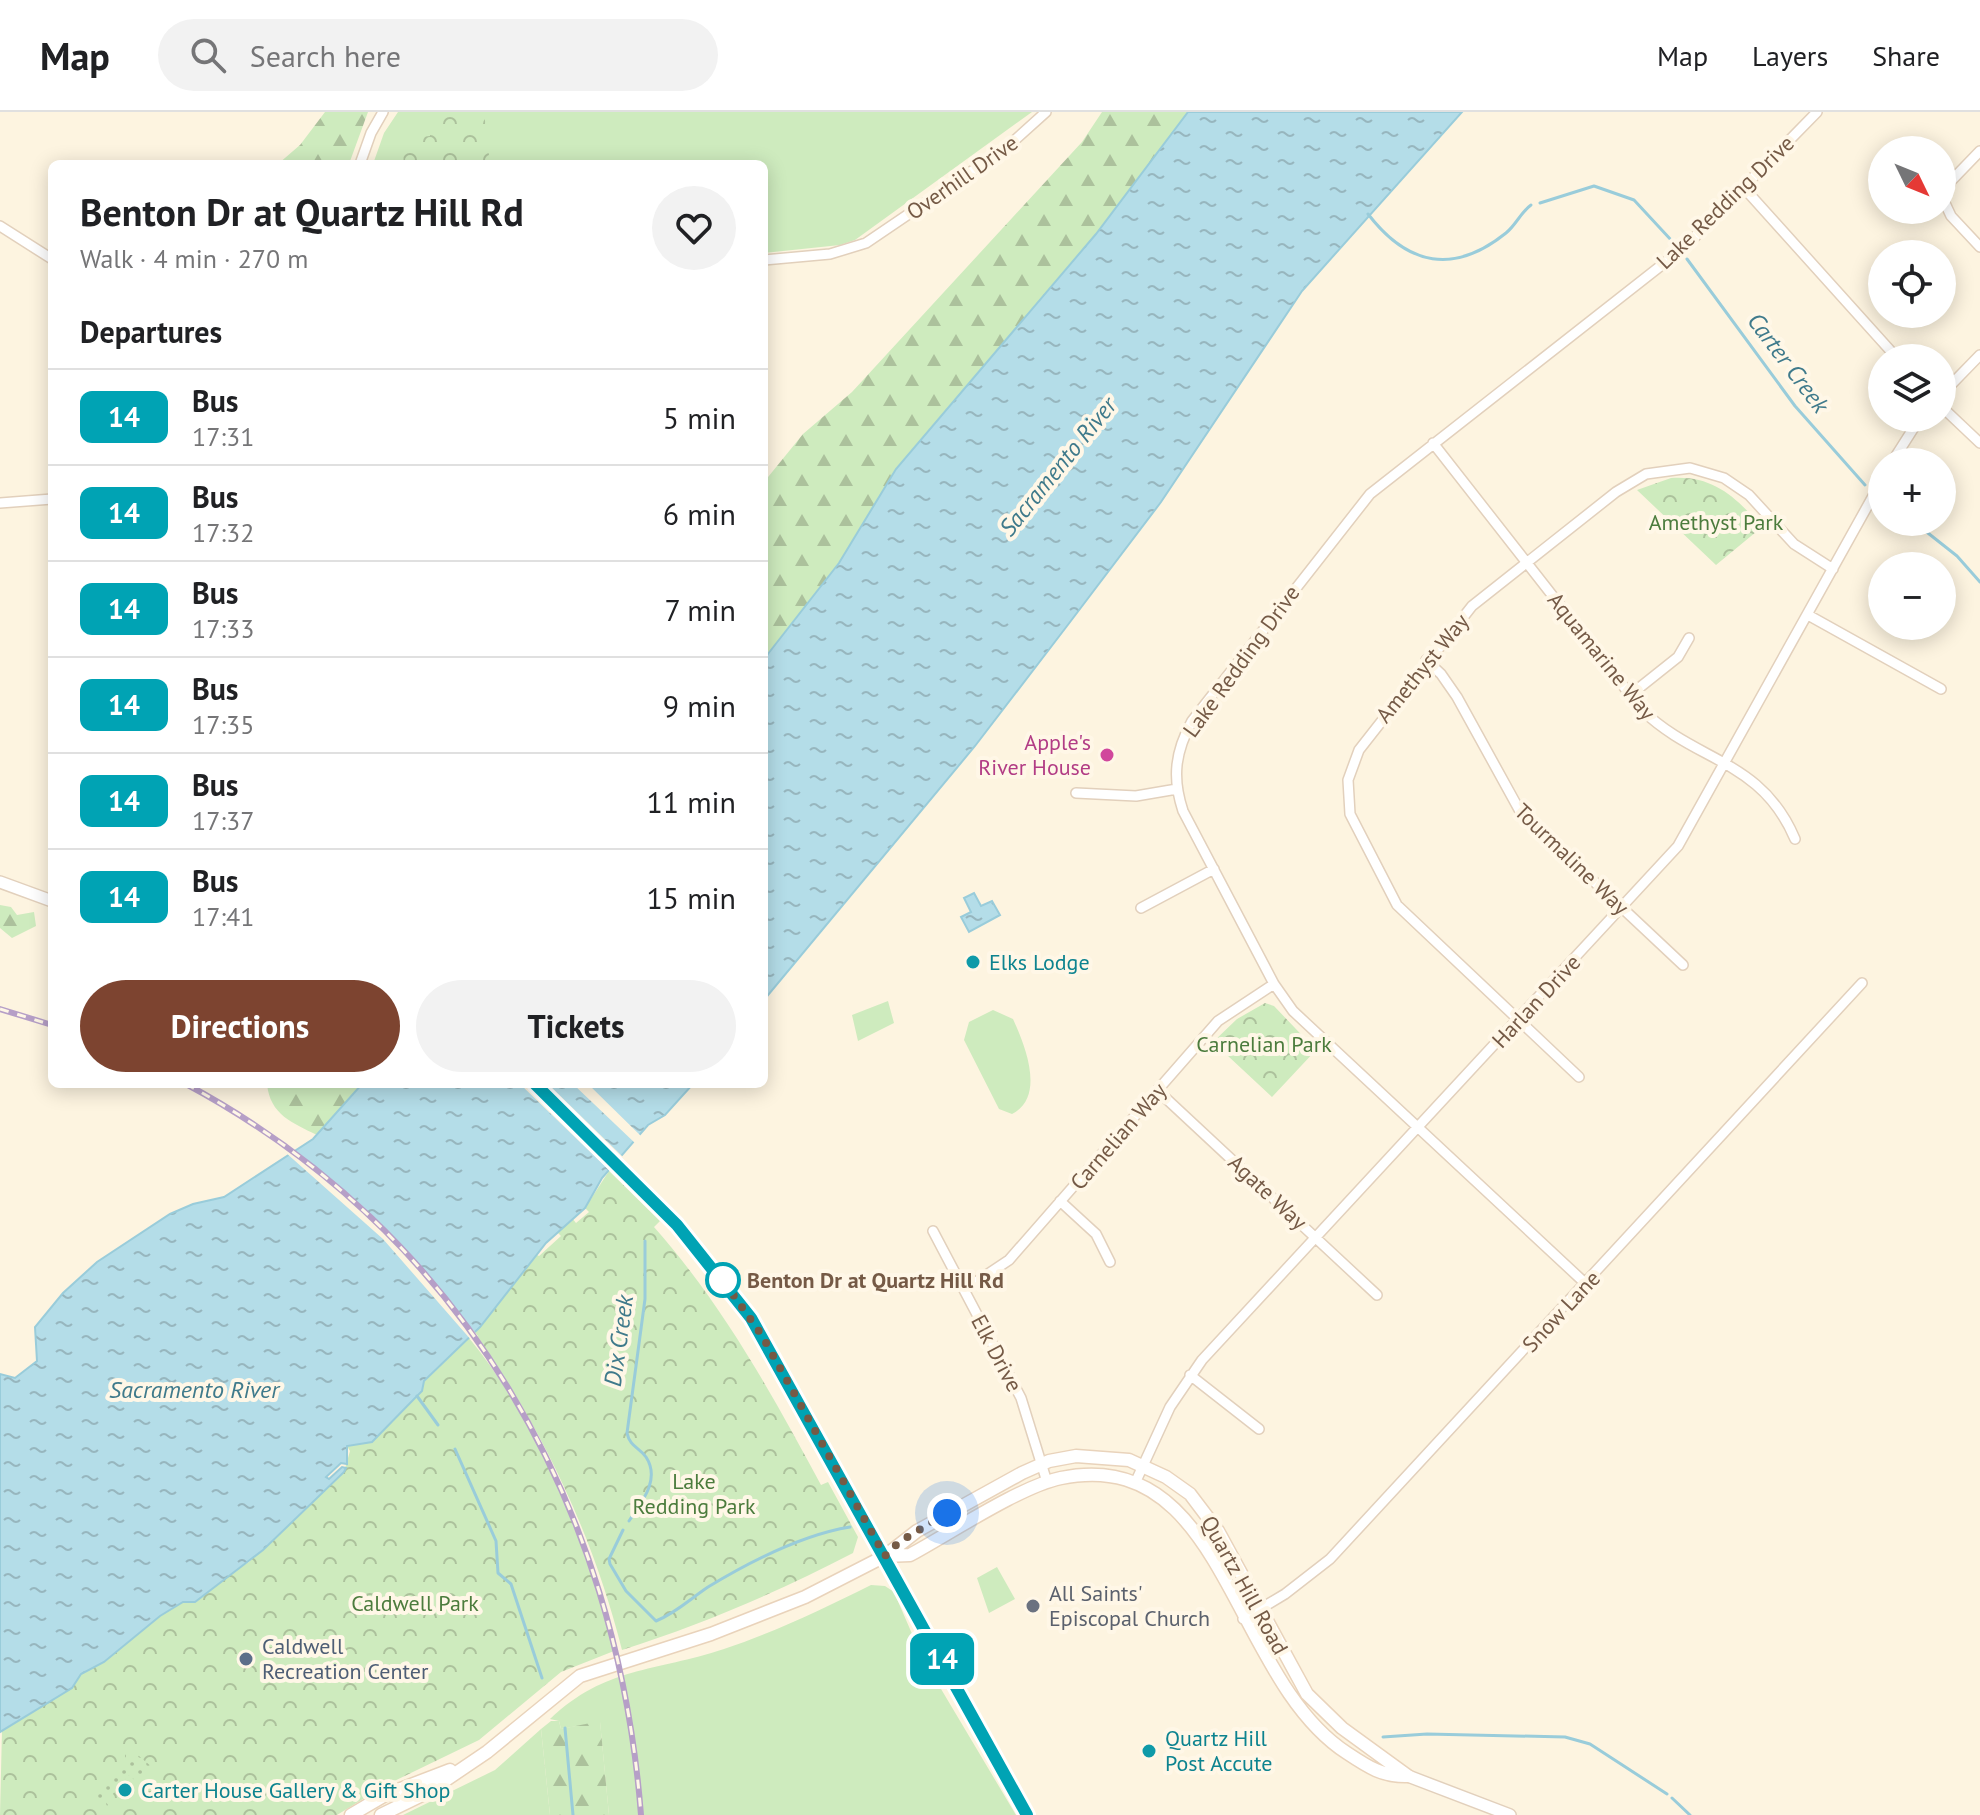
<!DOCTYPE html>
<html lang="en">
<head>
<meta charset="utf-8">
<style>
  :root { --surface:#fff; --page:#f2f2f2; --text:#202124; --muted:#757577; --line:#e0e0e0; --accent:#7d4430 }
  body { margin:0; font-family:"PT Sans",sans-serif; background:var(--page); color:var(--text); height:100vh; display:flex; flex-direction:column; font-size:30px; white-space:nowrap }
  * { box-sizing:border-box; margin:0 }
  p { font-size:26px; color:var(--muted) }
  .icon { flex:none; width:44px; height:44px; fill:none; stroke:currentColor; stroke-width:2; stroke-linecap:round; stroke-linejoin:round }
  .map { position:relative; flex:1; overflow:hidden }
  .panel { position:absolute; left:48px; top:48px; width:720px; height:928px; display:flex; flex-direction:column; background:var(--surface); border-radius:12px; box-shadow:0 4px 20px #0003 }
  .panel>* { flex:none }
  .badge { padding:0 16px; border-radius:12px; font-size:28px; line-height:52px }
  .needle { width:52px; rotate:133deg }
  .controls { position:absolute; left:1868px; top:24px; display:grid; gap:16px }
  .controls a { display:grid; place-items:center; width:88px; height:88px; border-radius:50%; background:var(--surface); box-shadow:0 4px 20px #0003; font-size:40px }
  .you { position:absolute; width:40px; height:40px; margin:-20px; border:6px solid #fff; border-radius:50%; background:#1a73e8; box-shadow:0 0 0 12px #1a73e833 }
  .map>.badge { position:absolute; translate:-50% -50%; box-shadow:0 0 0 4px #fff }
  h2 { padding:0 32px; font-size:30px; line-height:72px }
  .round { display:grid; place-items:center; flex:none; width:84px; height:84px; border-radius:42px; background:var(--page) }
  .headline { display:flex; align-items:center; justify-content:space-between; height:136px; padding:0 32px }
  h1 { font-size:38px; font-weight:700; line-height:60px }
  .action { display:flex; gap:16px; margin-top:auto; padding:16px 32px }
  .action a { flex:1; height:92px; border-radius:48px; background:var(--accent); color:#fff; font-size:32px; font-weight:700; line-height:92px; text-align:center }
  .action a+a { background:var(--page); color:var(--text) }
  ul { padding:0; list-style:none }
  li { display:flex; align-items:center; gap:24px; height:96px; padding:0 32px; border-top:2px solid var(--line) }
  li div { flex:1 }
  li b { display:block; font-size:30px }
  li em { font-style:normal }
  li .badge { min-width:88px; font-weight:700; text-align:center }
  header { display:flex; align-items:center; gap:48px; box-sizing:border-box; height:112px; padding:0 40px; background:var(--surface); border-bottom:2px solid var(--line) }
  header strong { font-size:38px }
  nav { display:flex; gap:44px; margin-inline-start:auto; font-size:28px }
  .search { width:560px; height:72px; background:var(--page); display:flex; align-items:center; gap:20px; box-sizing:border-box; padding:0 28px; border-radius:44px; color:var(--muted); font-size:30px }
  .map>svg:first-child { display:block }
  .grass { fill:#ceebbe }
  .forest { fill:url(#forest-firs) }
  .park { fill:url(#park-crowns) }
  .garden { fill:url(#garden-dots) }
  .water { fill:url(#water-ripples); stroke:#99ccda; stroke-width:2 }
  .pier { fill:#fdf4e0 }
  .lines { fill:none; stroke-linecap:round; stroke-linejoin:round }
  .stream { stroke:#99ccda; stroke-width:3 }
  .minor-casing { stroke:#e2d0bc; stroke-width:12 }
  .tertiary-casing { stroke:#e2d0bc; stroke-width:14 }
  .secondary-casing { stroke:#e9d3bb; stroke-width:15 }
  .minor { stroke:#fff; stroke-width:9 }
  .tertiary { stroke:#fff; stroke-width:11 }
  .secondary { stroke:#fff; stroke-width:12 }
  .rail-casing { stroke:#b69fc7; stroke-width:6 }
  .rail { stroke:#fff7e7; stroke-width:3; stroke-dasharray:9; stroke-linecap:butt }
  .line-casing { stroke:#fff; stroke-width:18 }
  .line { stroke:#00a3b4; stroke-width:12 }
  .walk { stroke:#755a46; stroke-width:8; stroke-dasharray:0 14.4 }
  .hotel-dot { fill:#d1479c; stroke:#fff7e7; stroke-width:3 }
  .culture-dot { fill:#0f9aa8; stroke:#fff7e7; stroke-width:3 }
  .stop-dot { fill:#fff; stroke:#00a3b4; stroke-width:4 }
  .worship-dot { fill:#6b7280; stroke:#fff7e7; stroke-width:3 }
  .service-dot { fill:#5c6f8a; stroke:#fff7e7; stroke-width:3 }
  .labels { text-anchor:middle; stroke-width:8; stroke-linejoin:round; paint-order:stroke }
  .street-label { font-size:22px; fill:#755a46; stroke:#fff7e7 }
  .park-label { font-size:22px; fill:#4c7c3d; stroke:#fff7e7 }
  .hotel-label { font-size:22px; fill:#b23c85; stroke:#fff7e7; text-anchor:end }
  .culture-label { font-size:22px; fill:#0d838f; stroke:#fff7e7; text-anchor:start }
  .stop-label { font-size:22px; font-weight:bold; fill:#755a46; stroke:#fff7e7; text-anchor:start }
  .worship-label { font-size:22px; fill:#5b616d; stroke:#fff7e7; text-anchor:start }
  .service-label { font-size:22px; fill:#4e5e75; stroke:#fff7e7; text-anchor:start }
  .water-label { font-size:24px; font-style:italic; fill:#3f7a8b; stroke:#fff7e7 }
</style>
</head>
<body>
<header>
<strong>Map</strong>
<div class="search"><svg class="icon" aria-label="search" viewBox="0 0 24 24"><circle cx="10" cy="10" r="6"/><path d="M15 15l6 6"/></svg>Search here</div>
<nav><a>Map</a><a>Layers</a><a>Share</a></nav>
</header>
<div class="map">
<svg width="1980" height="1703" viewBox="0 0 1980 1703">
  <defs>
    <pattern id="forest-firs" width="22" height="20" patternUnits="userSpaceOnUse" patternTransform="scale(2)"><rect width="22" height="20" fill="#ceebbe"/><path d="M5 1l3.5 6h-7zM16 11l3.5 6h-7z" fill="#acc19c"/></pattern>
    <pattern id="park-crowns" width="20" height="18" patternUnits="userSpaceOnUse" patternTransform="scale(2)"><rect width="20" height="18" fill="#ceebbe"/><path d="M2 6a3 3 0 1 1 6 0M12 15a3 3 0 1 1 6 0" fill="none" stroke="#acc19c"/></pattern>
    <pattern id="garden-dots" width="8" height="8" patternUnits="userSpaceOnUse" patternTransform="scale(2)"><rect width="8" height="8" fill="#ceebbe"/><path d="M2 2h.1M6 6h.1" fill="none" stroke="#acc19c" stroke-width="1.8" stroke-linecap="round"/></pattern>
    <pattern id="water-ripples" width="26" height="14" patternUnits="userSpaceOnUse" patternTransform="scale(2)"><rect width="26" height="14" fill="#b4dde8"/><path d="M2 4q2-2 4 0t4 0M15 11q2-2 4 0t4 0" fill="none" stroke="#97b6be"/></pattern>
  </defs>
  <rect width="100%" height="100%" fill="#fdf4e0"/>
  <path class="grass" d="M398 0H1032L855 128 840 133 764 141V52H373L384 21Z
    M888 889 894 911 858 929 852 903Z
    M993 898 1013 907C1025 933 1046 985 1012 1002L999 997 964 928 969 910Z
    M997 1455 1015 1487 989 1501 977 1466Z
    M871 1473 885 1474 894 1480 922 1545 1016 1703H609L600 1610 561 1617 559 1609 550 1607C606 1554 655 1560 724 1537 775 1520 823 1497 871 1473Z
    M541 1617 550 1703H403L495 1658Z"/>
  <path class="forest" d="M325 0H368L349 52H278L300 33Z
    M1102 0H1188L1096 122 896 357 839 451 764 547V370L803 322 852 280 1082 30Z
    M0 793 11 795 17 803 34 800 36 814 12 826 0 816Z
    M267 972H362L317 1023C293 1011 270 1003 267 972Z
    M551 1609H559L561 1617 600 1609 609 1703H550L541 1617Z"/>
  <path class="park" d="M484 0 490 52H404L401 27 430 24 429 6Z
    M1671 366C1713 363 1736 385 1762 415L1716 453 1637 378Z
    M1265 891 1274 894 1316 938 1272 985 1213 930 1237 907Z
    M609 1059 660 1109 654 1115C723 1193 772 1282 821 1373L828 1370 858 1425 853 1441C778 1480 703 1512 622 1538 593 1423 543 1318 475 1221L537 1143 539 1144 561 1124 557 1120 572 1106 576 1111 589 1100 585 1096Z
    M469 1226C542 1315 585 1429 614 1539L561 1560 479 1628 384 1674 337 1703H0L2 1618 72 1576 81 1562 104 1550 160 1504 249 1450 344 1360 350 1339 347 1334 372 1330 422 1279 424 1270Z"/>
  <path class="garden" d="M125 1641 139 1644 153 1656 139 1672 129 1663 106 1690 108 1693 103 1699 89 1684 125 1647Z"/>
  <path class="water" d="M1188 0H1462L1302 179 1161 390 1067 514 975 634 764 888V547L839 451 896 357 1096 122Z
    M974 781 981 794 992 789 1000 803 969 820 961 805 971 800 964 786Z
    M362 972H693L665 1003 648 1013 602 1066 585 1096 546 1131 480 1215 424 1269 422 1279 415 1286 372 1330 347 1334V1352L341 1351 326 1365 329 1367 342 1355 346 1356 344 1360 263 1438 195 1490H183L160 1504 104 1550 81 1562 72 1576 0 1620V1262L15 1266 37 1249 35 1215 63 1181 97 1150 170 1102 193 1092 224 1085 313 1027Z"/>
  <path class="pier" d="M520 972H548L625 1047 612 1061Z
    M573 972H588L642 1025 636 1032Z
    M292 1036 344 1078 406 1138 478 1224 472 1229 383 1127 285 1040Z"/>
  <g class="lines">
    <path class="stream" d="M1540 91 1594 74 1634 88 1672 129
      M1368 102C1408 154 1454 163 1506 121 1516 113 1521 100 1531 93
      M1687 147 1795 294 1865 373
      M1914 410 1957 444 1980 470
      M417 1284 438 1313
      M455 1337 496 1429 498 1461 511 1472 542 1566
      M629 1409C641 1391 661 1368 646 1345 639 1335 630 1335 627 1321L645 1187V1129
      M623 1418 609 1447 610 1452 626 1479 656 1509C676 1501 690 1487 708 1475 751 1449 801 1423 850 1415
      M565 1616 573 1703
      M1383 1625 1427 1622 1565 1625 1590 1632 1667 1682
      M1672 1686 1690 1703"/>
    <g class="minor-casing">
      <path id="minor" d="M1980 39 1951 69 1944 89 1951 104 1980 135
        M360 52 371 21 383 0
        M1744 76 1897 246
        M0 114 52 147
        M764 148 830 142 866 131 1006 36 1046 0
        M1942 282 1980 243
        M1942 295 1980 331
        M1433 331 1642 598C1697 651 1761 647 1795 727
        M1892 350 1920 306
        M0 391 52 387
        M1808 503 1941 577
        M1426 548 1441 562 1457 585 1521 701 1683 853
        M1629 584 1678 545 1689 526
        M1076 681 1136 684 1177 677
        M1141 796 1214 757
        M1579 965 1397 793 1350 702 1348 668 1359 638 1472 494 1616 380 1646 362 1690 356 1724 366 1749 383 1794 432 1833 457
        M1158 979 1377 1183
        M1060 1089 1096 1122 1110 1150
        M933 1119 1021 1286 1047 1370
        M1586 1172 1293 899 1274 872 1183 699C1172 666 1175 640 1192 609L1370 382 1686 134 1817 0
        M964 1178 1009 1148 1218 909 1274 872
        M1190 1263 1259 1317
        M1136 1369 1170 1295 1202 1248 1678 734 1882 368
        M1243 1507 1285 1482 1330 1447 1862 871"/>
    </g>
    <g class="tertiary-casing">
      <path id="tertiary" d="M0 770 52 789
        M535 972 677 1113 751 1206 1027 1703
        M1408 1664 1510 1703"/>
    </g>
    <g class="secondary-casing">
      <path id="secondary" d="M885 1444 910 1443C949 1422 1021 1374 1061 1366 1226 1332 1231 1566 1347 1641 1368 1655 1383 1665 1408 1664
        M351 1703 385 1683 450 1658
        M381 1703 428 1680 487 1640 580 1564 711 1522 805 1485 885 1444 917 1419 1022 1361 1049 1349 1076 1344 1129 1348 1166 1365 1190 1382 1218 1419 1307 1582 1342 1616 1408 1664"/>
    </g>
    <use href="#minor" class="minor"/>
    <use href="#tertiary" class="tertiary"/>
    <use href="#secondary" class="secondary"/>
    <g class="rail-casing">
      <path id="rail" d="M0 897 52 913
        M186 972C465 1122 617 1393 641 1703"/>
    </g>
    <use href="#rail" class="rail"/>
  </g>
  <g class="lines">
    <g class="line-casing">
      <path id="line" d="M535 972 677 1113 751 1206 1027 1703"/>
    </g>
    <use href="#line" class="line"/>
    <path class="walk" d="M723 1168 720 1164 761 1222 885 1444 899 1430 947 1401"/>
  </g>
  <circle class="hotel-dot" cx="1107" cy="643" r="8"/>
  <g class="culture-dot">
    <circle cx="973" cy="850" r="8"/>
    <circle cx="1149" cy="1639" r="8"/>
    <circle cx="125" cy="1678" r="8"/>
  </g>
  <circle class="stop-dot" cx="723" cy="1168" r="16"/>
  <circle class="worship-dot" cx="1033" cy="1494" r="8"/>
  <circle class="service-dot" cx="246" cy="1547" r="8"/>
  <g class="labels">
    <g class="street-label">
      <text transform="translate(962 65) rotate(-35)" y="8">Overhill Drive</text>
      <text transform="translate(1725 90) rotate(-44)" y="8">Lake Redding Drive</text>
      <text transform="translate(1602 544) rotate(51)" y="8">Aquamarine Way</text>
      <text transform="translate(1241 549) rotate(-54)" y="8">Lake Redding Drive</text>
      <text transform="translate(1422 556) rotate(-51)" y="8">Amethyst Way</text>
      <text transform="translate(1572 747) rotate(44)" y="8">Tourmaline Way</text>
      <text transform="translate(1536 889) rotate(-47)" y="8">Harlan Drive</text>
      <text transform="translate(1118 1024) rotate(-49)" y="8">Carnelian Way</text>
      <text transform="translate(1268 1080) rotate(43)" y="8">Agate Way</text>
      <text transform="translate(1561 1199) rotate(-47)" y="8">Snow Lane</text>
      <text transform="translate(997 1241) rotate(62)" y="8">Elk Drive</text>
      <text transform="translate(1245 1473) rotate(61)" y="8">Quartz Hill Road</text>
    </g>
    <g class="park-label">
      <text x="1716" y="418">Amethyst Park</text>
      <text x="1264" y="940">Carnelian Park</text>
      <text x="694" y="1377">Lake<tspan x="694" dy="25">Redding Park</tspan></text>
      <text x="415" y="1499">Caldwell Park</text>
    </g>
    <g class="hotel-label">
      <text x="1091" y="638">Apple's<tspan x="1091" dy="25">River House</tspan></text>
    </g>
    <g class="culture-label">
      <text x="989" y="858">Elks Lodge</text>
      <text x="1165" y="1634">Quartz Hill<tspan x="1165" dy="25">Post Accute</tspan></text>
      <text x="141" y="1686">Carter House Gallery &amp; Gift Shop</text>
    </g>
    <g class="stop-label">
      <text x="747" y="1176">Benton Dr at Quartz Hill Rd</text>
    </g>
    <g class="worship-label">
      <text x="1049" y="1489">All Saints'<tspan x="1049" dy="25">Episcopal Church</tspan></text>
    </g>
    <g class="service-label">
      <text x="262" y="1542">Caldwell<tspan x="262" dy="25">Recreation Center</tspan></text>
    </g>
    <g class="water-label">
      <text transform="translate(1788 251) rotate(53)" y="8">Carter Creek</text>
      <text transform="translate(1058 355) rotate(-51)" y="8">Sacramento River</text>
      <text transform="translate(619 1229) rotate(-82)" y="8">Dix Creek</text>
      <text x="194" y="1286">Sacramento River</text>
    </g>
  </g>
</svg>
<div class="controls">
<a><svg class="needle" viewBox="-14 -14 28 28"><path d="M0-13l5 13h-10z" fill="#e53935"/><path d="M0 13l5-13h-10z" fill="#757577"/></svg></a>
<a><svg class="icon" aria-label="locate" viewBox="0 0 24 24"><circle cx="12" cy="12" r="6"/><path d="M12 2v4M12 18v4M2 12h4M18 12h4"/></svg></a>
<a><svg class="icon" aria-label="layers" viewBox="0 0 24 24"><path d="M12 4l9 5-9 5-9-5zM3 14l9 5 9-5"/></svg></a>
<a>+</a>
<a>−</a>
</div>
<div class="you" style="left:947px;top:1401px"></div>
<b class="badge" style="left:942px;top:1547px;background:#00a3b4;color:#fff">14</b>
<section class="panel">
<div class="headline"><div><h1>Benton Dr at Quartz Hill Rd</h1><p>Walk · 4 min · 270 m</p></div><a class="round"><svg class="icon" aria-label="heart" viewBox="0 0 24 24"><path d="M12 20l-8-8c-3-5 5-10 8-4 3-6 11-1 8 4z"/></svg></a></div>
<h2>Departures</h2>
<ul>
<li><span class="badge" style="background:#00a3b4;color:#fff">14</span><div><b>Bus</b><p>17:31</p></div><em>5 min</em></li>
<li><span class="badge" style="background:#00a3b4;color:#fff">14</span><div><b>Bus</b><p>17:32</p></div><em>6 min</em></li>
<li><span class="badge" style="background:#00a3b4;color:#fff">14</span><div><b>Bus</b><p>17:33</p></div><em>7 min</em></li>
<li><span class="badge" style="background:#00a3b4;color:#fff">14</span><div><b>Bus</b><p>17:35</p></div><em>9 min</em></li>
<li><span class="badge" style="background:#00a3b4;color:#fff">14</span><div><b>Bus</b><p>17:37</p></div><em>11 min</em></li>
<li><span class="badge" style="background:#00a3b4;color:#fff">14</span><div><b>Bus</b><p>17:41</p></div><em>15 min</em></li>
</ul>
<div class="action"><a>Directions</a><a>Tickets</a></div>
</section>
</div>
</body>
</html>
